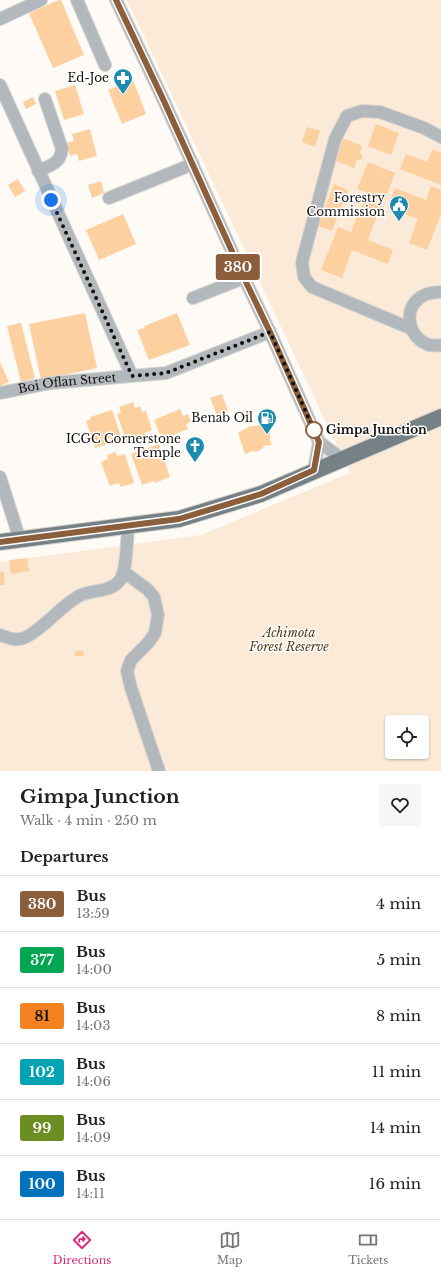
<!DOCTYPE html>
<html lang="en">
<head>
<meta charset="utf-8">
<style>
  :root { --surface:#fff; --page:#f6f6f6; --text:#222; --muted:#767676; --line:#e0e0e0; --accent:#db2777 }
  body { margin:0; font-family:"Libre Baskerville",serif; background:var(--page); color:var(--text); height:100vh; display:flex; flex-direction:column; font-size:15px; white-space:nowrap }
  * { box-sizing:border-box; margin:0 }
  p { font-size:13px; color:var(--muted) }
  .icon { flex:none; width:22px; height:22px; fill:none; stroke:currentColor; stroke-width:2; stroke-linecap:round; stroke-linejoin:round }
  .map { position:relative; height:771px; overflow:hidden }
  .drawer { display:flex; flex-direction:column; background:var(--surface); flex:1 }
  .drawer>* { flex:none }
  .badge { padding:0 8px; border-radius:3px; font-size:14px; line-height:26px }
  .controls { position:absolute; left:385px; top:715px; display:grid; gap:8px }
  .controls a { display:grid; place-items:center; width:44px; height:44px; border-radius:4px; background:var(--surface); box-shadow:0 1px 3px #0004; font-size:20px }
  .you { position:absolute; width:20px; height:20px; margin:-10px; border:3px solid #fff; border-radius:50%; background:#1a73e8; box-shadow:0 0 0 6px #1a73e833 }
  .map>.badge { position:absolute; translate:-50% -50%; box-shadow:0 0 0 2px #fff }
  h2 { padding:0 20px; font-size:15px; line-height:36px }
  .round { display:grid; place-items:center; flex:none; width:42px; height:42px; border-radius:4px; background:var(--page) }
  .head { display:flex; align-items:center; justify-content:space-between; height:68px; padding:0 20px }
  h1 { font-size:19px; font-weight:700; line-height:30px }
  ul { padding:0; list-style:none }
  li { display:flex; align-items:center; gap:12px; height:56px; padding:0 20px; border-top:1px solid var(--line) }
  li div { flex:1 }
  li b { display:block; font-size:15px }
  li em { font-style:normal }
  li .badge { min-width:44px; font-weight:700; text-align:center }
  .dock { display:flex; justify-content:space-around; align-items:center; height:56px; border-top:1px solid var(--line); background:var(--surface); font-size:11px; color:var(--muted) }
  .dock a { display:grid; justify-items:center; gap:2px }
  .dock .selected { color:var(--accent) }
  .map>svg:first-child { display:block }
  .green { fill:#faead7; fill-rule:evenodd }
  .building { fill:#fcd19f }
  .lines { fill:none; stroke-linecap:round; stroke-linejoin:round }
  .minor-casing { stroke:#d9d5d1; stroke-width:14 }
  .major-casing { stroke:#d9d5d1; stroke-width:18 }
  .minor { stroke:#b2b8bb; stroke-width:12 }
  .major { stroke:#768186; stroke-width:16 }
  .line-casing { stroke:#fff; stroke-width:9 }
  .line { stroke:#8b5e3c; stroke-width:6 }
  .walk { stroke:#14110d; stroke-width:4; stroke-dasharray:0 7.2 }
  .stop-dot { fill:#fff; stroke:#8b5e3c; stroke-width:2 }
  .labels { text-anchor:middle; stroke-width:3; stroke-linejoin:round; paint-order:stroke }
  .poi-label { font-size:12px; fill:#14110d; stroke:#fff; text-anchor:end }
  .street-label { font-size:12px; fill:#14110d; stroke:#fff }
  .stop-label { font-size:12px; font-weight:bold; fill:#14110d; stroke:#fff; text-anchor:start }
  .park-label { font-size:12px; font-style:italic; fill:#563912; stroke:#fff }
</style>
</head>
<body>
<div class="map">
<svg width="441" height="771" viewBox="0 0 441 771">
  <rect width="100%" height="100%" fill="#fefaf6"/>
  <path class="green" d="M127 0H441V771H0V562L201 535 350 473ZM392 722H422V752H392Z"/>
  <path class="building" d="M59 0H61L84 55 53 68 29 13Z
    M133 80 146 114 122 124 108 90Z
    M75 85 84 114 64 120 55 91Z
    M33 97 36 104 26 109 23 102Z
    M376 124 399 133 391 155 368 146Z
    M307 127 320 131 315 147 302 142Z
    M90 129 97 156 79 161 77 154 70 156 66 143 74 141 72 134Z
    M343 138 362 146 360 152 363 159 357 160 354 168 334 160Z
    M433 149 441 153V185L400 169 406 154 427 162Z
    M368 162 395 173 385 200 357 189Z
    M18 179 25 191 15 197 8 185Z
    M101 181 104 193 92 198 88 185Z
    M334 184 348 190 332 231 318 226Z
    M431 186 441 190V214L427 250 409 243 418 219 388 208 395 188 426 200Z
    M364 199 381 205 368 240 393 250 388 264 352 250 342 278 321 270 338 227 351 232Z
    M123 214 136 244 99 260 86 230Z
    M85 313 97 368 41 380 29 324Z
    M177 313 190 345 149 360 137 330 145 328 144 326Z
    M21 323 35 378 21 382 7 326Z
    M0 362 9 382 0 386Z
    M222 394 228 411 217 415 210 398Z
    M133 402 135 408 140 406 142 412 146 411 152 430 145 433 146 436 127 443 117 414 121 412 119 407Z
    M180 409 183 416 188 414 191 422 186 424 188 429 162 440 154 420Z
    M112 410 122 439 113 442 111 438 106 439 108 444 95 448 86 421 91 419 90 417Z
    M264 423 270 434V440L272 445 264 446 262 449 256 452 252 451 245 454 238 433 250 426H256Z
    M159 444 170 477 155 483 154 481 142 485 131 454Z
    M116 452 117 456 125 454 134 483 121 487 119 483 110 486 101 462 108 459 107 455Z
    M27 558 29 571 11 574 9 560Z
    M0 572H4L5 585H0Z
    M75 651H83L84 656H75Z"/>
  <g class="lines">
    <g class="minor-casing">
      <g id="minor">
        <path d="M77 0 105 65"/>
        <path d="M116 0 163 99 244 278 270 332 319 442 342 459"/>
        <path d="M0 19 41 0"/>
        <path d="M0 85 132 376"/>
        <path d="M38 171C51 165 60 164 62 149L45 99"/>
        <path d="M109 198 193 164"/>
        <path d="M441 292C393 292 406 352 441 345"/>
        <path d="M193 298 244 278"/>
        <path d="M412 329 312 287 304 277 302 262 335 139 347 116 362 111 380 112 424 128 441 137"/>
        <path id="s1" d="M0 393 51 383 166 373 270 332"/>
        <path d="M314 470 319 442"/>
        <path d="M0 477 20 540"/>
        <path d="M124 572 147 589 154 597 158 615 155 633 148 643 131 660 127 671 131 688 159 771"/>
        <path d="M0 635C9 638 17 642 26 637 46 627 59 607 79 596 92 589 111 593 120 580 127 570 127 539 128 526"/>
      </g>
    </g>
    <g class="major-casing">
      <path id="major" d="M0 542 179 519 261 494 441 417"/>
    </g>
    <use href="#minor" class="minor"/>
    <use href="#major" class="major"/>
  </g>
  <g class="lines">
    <g class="line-casing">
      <path id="line" d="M0 542 179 519 261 494 314 470 319 442 270 332 244 278 163 99 116 0"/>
    </g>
    <use href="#line" class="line"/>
    <path class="walk" d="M51 200 132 376 166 373 270 332 314 430"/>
  </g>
  <defs>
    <g id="pharmacy-pin" transform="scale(1)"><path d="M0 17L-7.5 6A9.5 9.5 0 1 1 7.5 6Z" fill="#1c8bb0" stroke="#fff"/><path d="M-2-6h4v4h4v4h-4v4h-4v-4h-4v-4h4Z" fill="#fff"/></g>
    <g id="civic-pin" transform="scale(1)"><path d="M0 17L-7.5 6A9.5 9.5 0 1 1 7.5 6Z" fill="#1c8bb0" stroke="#fff"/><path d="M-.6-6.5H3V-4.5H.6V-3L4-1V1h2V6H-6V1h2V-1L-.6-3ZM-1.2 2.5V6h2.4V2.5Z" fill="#fff"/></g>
    <g id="fuel-pin" transform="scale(1)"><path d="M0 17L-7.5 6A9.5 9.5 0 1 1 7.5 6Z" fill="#1c8bb0" stroke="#fff"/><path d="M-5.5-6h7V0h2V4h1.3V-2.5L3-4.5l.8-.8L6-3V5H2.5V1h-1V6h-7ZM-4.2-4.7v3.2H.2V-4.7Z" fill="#fff"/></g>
    <g id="church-pin" transform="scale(1)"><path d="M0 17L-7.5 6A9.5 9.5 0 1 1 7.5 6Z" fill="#1c8bb0" stroke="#fff"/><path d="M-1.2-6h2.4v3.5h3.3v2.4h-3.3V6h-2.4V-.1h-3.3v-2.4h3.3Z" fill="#fff"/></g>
  </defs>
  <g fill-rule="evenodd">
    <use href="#pharmacy-pin" x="123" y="78"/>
    <use href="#civic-pin" x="399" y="205"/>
    <use href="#fuel-pin" x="267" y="418"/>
    <use href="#church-pin" x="195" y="446"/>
  </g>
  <circle class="stop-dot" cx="314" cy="430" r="8"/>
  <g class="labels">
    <g class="poi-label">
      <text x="109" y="82">Ed-Joe</text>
      <text x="385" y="202">Forestry<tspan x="385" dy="14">Commission</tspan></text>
      <text x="253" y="422">Benab Oil</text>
      <text x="181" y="443">ICGC Cornerstone<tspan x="181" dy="14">Temple</tspan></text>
    </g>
    <g class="street-label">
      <text dy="4" stroke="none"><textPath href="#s1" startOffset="68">Boi Oflan Street</textPath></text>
    </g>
    <g class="stop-label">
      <text x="326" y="434">Gimpa Junction</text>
    </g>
    <g class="park-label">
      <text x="289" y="637">Achimota<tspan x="289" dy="14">Forest Reserve</tspan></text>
    </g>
  </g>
</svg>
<div class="controls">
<a><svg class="icon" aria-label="locate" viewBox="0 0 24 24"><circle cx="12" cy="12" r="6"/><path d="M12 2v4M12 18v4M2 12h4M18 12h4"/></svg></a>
</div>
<div class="you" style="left:51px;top:200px"></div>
<b class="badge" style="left:238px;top:267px;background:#8b5e3c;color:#fff">380</b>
</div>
<section class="drawer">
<div class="head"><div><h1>Gimpa Junction</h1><p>Walk · 4 min · 250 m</p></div><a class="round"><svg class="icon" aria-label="heart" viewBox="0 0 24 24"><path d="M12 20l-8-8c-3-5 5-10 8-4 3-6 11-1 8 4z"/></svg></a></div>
<h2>Departures</h2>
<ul>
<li><span class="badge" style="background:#8b5e3c;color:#fff">380</span><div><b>Bus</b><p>13:59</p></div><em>4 min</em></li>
<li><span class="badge" style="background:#00a651;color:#fff">377</span><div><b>Bus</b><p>14:00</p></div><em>5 min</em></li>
<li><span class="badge" style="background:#f58220;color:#111">81</span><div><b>Bus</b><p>14:03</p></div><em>8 min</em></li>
<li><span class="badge" style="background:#00a3b4;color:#fff">102</span><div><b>Bus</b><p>14:06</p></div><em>11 min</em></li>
<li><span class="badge" style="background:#6b8e23;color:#fff">99</span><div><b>Bus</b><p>14:09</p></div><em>14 min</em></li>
<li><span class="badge" style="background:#0072bc;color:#fff">100</span><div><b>Bus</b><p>14:11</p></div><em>16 min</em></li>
</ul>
</section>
<nav class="dock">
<a class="selected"><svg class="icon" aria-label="directions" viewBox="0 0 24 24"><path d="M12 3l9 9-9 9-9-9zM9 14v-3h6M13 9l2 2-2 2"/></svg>Directions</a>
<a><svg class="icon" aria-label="map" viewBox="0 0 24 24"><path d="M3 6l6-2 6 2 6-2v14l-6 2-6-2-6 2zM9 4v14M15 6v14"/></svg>Map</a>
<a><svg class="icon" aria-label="tickets" viewBox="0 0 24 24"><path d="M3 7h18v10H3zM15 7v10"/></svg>Tickets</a>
</nav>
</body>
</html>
